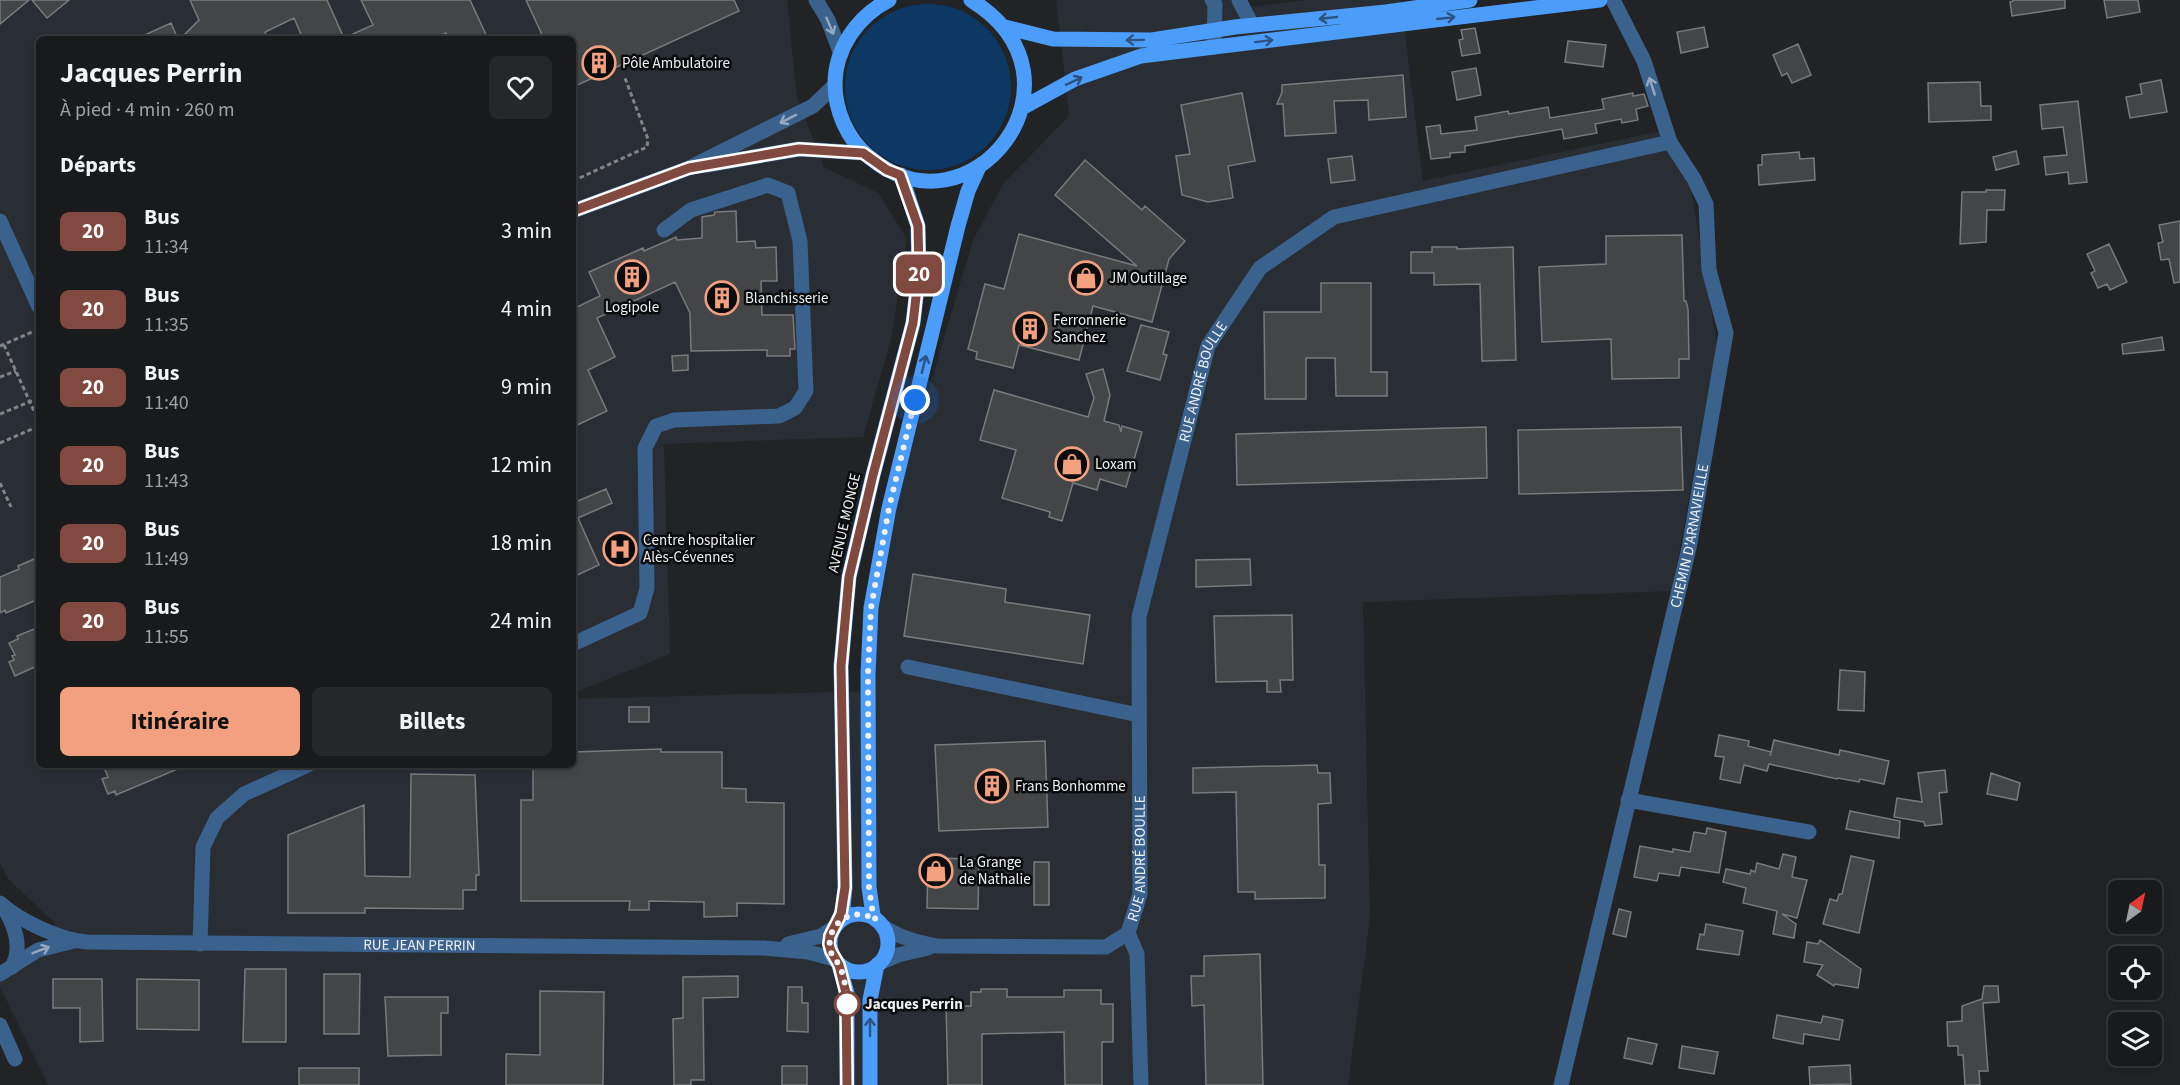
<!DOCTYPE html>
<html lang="fr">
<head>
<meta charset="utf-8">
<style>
  :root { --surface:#191a1c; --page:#262729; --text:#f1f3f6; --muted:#9fa1a3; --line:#37383b; --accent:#f2a07f }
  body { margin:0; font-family:"Source Sans 3",sans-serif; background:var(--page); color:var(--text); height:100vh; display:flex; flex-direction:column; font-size:22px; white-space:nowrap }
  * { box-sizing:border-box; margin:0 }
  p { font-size:20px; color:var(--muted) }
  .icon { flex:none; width:33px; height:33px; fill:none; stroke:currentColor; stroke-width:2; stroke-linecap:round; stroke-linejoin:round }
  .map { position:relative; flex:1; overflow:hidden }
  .sheet { position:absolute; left:36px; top:36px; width:540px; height:732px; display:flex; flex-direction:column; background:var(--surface); border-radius:9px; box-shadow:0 3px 9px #0003,0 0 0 2px var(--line) }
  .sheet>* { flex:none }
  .badge { padding:0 12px; border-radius:9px; font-size:21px; line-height:39px }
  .needle { width:39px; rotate:33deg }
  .controls { position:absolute; left:2108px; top:880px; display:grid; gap:12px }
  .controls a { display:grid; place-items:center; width:54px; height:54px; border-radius:9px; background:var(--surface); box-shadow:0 3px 9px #0003,0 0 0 2px var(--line); font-size:30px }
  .you { position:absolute; width:30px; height:30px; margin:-15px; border:4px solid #fff; border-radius:50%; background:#1a73e8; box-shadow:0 0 0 9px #1a73e833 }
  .map>.badge { position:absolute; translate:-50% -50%; box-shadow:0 0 0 3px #fff }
  h2 { padding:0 24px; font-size:22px; line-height:54px }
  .round { display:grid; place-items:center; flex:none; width:63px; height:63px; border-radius:9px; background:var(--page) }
  .summary { display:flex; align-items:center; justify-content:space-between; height:102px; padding:0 24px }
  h1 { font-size:28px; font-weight:700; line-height:45px }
  .button { display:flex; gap:12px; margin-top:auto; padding:12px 24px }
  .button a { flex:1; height:69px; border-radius:9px; background:var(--accent); color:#111; font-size:24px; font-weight:700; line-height:69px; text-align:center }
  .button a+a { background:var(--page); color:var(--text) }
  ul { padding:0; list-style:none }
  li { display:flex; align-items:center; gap:18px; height:78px; padding:0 24px }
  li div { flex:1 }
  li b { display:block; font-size:22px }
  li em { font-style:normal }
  li .badge { min-width:66px; font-weight:700; text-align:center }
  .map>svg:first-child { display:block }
  .built { fill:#292e35 }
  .green { fill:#0e3864 }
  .building { fill:#434547; stroke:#787a7c; stroke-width:1.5 }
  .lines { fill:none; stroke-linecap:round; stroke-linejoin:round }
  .path { stroke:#838486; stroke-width:3; stroke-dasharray:4.5 3; stroke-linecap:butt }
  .minor { stroke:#3b618d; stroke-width:15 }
  .major { stroke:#4b9df9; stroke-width:15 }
  .oneway { stroke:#2b5483 }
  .oneway2 { stroke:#95a8bf }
  .line-casing { stroke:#fff; stroke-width:14 }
  .line { stroke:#814a41; stroke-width:9 }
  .walk { stroke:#eff0f1; stroke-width:6; stroke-dasharray:0 10.8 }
  .stop-dot { fill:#fff; stroke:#814a41; stroke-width:3 }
  .labels { text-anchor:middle; stroke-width:5; stroke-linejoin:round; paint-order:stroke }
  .poi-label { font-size:15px; fill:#eff0f1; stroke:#0b0c0d; text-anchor:start }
  .street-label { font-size:15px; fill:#eff0f1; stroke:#0b0c0d }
  .stop-label { font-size:15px; font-weight:bold; fill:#eff0f1; stroke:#0b0c0d; text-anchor:start }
</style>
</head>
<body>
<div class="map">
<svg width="2180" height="1085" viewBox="0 0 2180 1085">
  <rect width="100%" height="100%" fill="#212325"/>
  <path class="built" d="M0 0H787L797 97 824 167 878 193 907 239 891 339 863 437 664 444 670 654 573 693V39H39V765H573V699L870 691 874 637 900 487 973 240 1003 184 1069 116 1056 0H1248L1249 7 1306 0H1401L1423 181 1661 131 1691 190 1717 345 1672 591 1363 602 1370 918 1348 1085H48L0 987V974L57 934 54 922 8 879 0 863Z"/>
  <path class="green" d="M845 87a83 83 0 1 1 166 0a83 83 0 1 1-166 0Z"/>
  <path class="building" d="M0 0H29L0 24Z
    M32 0H69L47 18Z
    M190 0H327L344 38 373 25 361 0H470L488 39H449L446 33 434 39H303L294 18 265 32 268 39H180L199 20Z
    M526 0H734L739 11 573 87V39H544Z
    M2015 0H2065V8L2012 16 2010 2Z
    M2104 0H2138L2140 12 2107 18Z
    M171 23 178 39H136Z
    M1704 27 1708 47 1681 53 1677 32Z
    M1475 28 1480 53 1462 56 1459 40 1463 39 1461 30Z
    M1568 41 1606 45 1603 67 1565 62Z
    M1798 44 1811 75 1792 83 1787 73 1782 76 1773 55Z
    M1476 68 1481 95 1457 100 1452 72Z
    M1403 75 1406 117 1369 120 1368 100 1334 101 1336 133 1285 136 1283 104H1277L1282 92V85Z
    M2161 80 2167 112 2130 118 2126 97 2142 94 2140 84Z
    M1980 82 1981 106H1991V120L1929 122 1928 83Z
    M1242 93 1255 161 1228 166 1233 198 1208 202 1182 195 1176 156 1190 154 1181 105Z
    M1633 93V96L1644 94 1648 106 1636 109 1638 120 1622 123 1621 119 1595 124 1597 133 1564 139 1562 129 1465 146V152L1450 153V157L1431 159 1426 127 1440 125 1441 134 1477 130 1475 117 1508 111 1509 114 1548 107 1550 118 1604 109 1602 99Z
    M2078 101 2087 182 2069 184 2068 172 2046 175 2044 157 2067 155 2063 127 2042 129 2040 105Z
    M2016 151 2019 164 1996 170 1993 157Z
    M1799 152 1800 159 1814 158 1815 180 1759 185 1758 165H1762V155Z
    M1352 156 1355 180 1331 183 1328 159Z
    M1085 160 1142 210 1145 206 1185 241 1169 259 1152 322 1093 306 1079 360 1019 345 1013 368 976 359 977 352 968 349 985 284 1004 289 1019 234 1137 266 1055 195Z
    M1986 190H2005L2004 210H1987L1986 242 1960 244 1962 192H1986Z
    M736 211 737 242 755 241 756 248 776 247 777 281H761L762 315H793L795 349H790V356H767V350L691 351 690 313 675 282 597 318 615 357 588 370 607 411 573 427V309L600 296 589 272 643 248 644 251 676 237 677 240 702 238V217L714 215 715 212Z
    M2180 221V282L2174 283 2169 259 2161 260 2158 243 2163 242 2159 225Z
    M1682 235 1684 301H1686L1688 309 1689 359H1679V378L1612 379 1611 339 1542 342 1539 267 1606 264V236Z
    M2109 244 2127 282 2110 290 2107 284 2098 288 2091 273 2095 271 2087 254Z
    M1432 247H1457V249L1513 247 1516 360 1482 361 1480 284 1434 285V273H1411V252H1432Z
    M1321 283H1371V372H1387V396H1336L1335 358H1306V399H1265L1264 312H1321Z
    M1141 325 1169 332 1163 354 1167 355 1160 380 1127 371Z
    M2162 337 2164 350 2123 354 2122 344Z
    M688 355V370L673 371 672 356Z
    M1103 369 1110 395 1104 421 1119 425 1121 432 1122 426 1142 432 1126 487 1100 479 1097 490 1073 483 1062 521 1049 517 1050 512 1002 498 1016 450 980 440 994 390 1088 417 1094 398 1086 374Z
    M1486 427 1487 478 1237 485 1236 434Z
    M1681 427 1683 490 1519 494 1518 430Z
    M606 489 612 503 578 518 599 565 573 577V503Z
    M39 557V599L6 613 5 610 0 613V577L19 569 18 566Z
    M1250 559 1251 585 1196 587V560Z
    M913 574 1006 589 1005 602 1090 615 1083 664 904 636Z
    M1292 615 1293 680H1280L1281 692H1267V681L1216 682 1214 616Z
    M39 627V665L15 676 9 662 14 660 12 656 15 655 9 643 18 639 17 636Z
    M1840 670 1865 672 1864 711 1838 710Z
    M629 707H649V722H629Z
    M1719 735 1749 741 1748 746 1771 752 1770 756 1774 740 1839 755 1840 750 1889 761 1884 784 1860 779 1859 782 1838 778 1837 779 1769 764 1767 771 1744 765 1740 783 1720 779 1724 757 1715 756Z
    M1045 741 1048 827 939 831 935 745Z
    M661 749V752H722V788L746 789V802L784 803V904L737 903V916L704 917V902L649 901V910H629L630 901H521V800H533V765H573V752Z
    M103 765H187L116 795 115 791 108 794 102 779 108 777Z
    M1317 765 1318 773H1330L1331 803 1318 804 1319 865H1325V898L1255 899V892H1238L1236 792 1193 793V768Z
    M1945 770 1947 792 1939 793 1942 824 1925 826 1924 822 1894 817 1897 798 1922 802 1918 773Z
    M1991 773 2020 783 2017 800 1987 794Z
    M411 774 475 775 479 875H476V890H463V909L365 908V913H288V835L364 805 365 876 410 877Z
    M1850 811 1900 821 1899 838 1846 829Z
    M1707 828 1726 832 1719 873 1681 867 1679 876 1659 873 1657 881 1634 877 1640 846 1673 852V849L1690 852 1694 832 1706 834Z
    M1783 854 1796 857 1792 877 1807 880 1797 918 1782 914 1796 924 1794 938 1773 934 1777 911 1743 903 1746 888 1723 882 1726 869 1750 874 1751 870 1755 872 1757 863 1779 869Z
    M1851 856 1874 861 1859 933 1823 924 1830 899 1837 901 1839 894H1842Z
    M928 858 979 859 978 909 927 908Z
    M1034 862H1049V905H1034Z
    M1619 909 1631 912 1626 937 1613 934Z
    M1706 924 1743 931 1739 955 1697 949 1700 934 1704 935Z
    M1820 940 1861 969 1858 988 1835 984 1834 986 1817 975 1823 965 1804 962 1807 942 1818 944Z
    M1260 954 1263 1085H1206L1204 1005 1192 1006 1191 976H1204V956Z
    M245 969H286V1042H243Z
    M324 974H360L359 1034H324Z
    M738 976V997L703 998 704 1080H691V1085H674L673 1019 683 1018V977Z
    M53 979H102L103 1041 80 1042V1008H53Z
    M137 979 199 980V1030L137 1029Z
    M1984 986H1998L1999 1002 1983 1003 1988 1071H1979L1980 1085H1965L1963 1055H1958V1046H1948L1947 1022 1962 1021V1006L1982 999Z
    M788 987H802V1003H808V1032L787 1031Z
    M981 989H1007V997H1064V990H1101V1004H1113V1042H1102V1085H1065L1064 1032 982 1034V1085H948L946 1006H971V992H981Z
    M540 991 604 992 603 1085H506V1054L540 1055Z
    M385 997H448V1013H441V1055L388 1056Z
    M1777 1015 1821 1023 1823 1016 1843 1020 1839 1040 1804 1034 1803 1044 1773 1038Z
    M1628 1038 1657 1044 1652 1064 1624 1058Z
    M1682 1046 1718 1052 1714 1074 1679 1068Z
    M1850 1065 1851 1084 1810 1085 1809 1067Z
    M782 1066H807V1085H782Z
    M299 1068H359V1085H299Z"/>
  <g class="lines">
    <path class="path" d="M573 181 647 147 648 139 625 78
      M36 330 39 336
      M4 345 39 422
      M0 346 39 329
      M0 377 16 371
      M0 414 39 398
      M0 443 39 426
      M0 483 11 507"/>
    <g class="minor">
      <path d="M816 0 828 20 841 54"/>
      <path d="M1212 0 1215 4 1214 47"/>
      <path d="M1239 0 1252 25"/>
      <path d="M707 165 799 149 863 153"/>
      <path d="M573 211 689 168 813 106 835 85"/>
      <path d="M0 221 39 307"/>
      <path d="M573 644 640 613 647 588 645 448 656 426 674 420 779 416 795 408 806 391 800 241 788 193 768 185 691 210 664 230"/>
      <path d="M908 667 1139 715"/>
      <path d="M1628 800 1809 832"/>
      <path id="s1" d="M0 903C20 921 60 940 87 942L764 948 808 952 834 959"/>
      <path d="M4 908C15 926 23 947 12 967"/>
      <path id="s2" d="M882 926C900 938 917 942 937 946L1106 947 1128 933 1140 894 1139 617 1208 346 1260 268 1334 217 1670 142"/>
      <path d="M1128 933 1137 954 1141 1085"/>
      <path d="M200 944 203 847 217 818 244 794 308 765"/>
      <path d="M788 944 821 936 834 928"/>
      <path d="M879 963 898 955 928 948"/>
      <path d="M0 974 38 950 74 941"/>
      <path d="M0 1025 15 1059"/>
      <path id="s3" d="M1561 1085 1689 548 1726 333 1709 270 1706 204 1694 179 1670 142 1644 61 1613 0"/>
    </g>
    <path class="major" d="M889 0C858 16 835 48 835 84 835 110 847 139 868 156 970 244 1099 79 971 0
      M1005 27 1053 39 1152 40 1235 27 1386 12 1470 0
      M1022 108 1075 79 1141 56 1600 0
      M830 943a29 29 0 1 1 58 0a29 29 0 1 1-58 0Z
      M876 920 873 915 869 887 868 674 871 608 889 508 958 226 968 191 979 167
      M839 922 843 909 845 887 841 666 849 577 873 475 913 323 919 271 918 226 901 175
      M839 965 847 993V1085
      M870 1085V1000L877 965"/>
  </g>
  <defs><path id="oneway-shaft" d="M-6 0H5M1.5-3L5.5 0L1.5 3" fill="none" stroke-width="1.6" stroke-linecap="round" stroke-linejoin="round" transform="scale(1.5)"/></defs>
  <g class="oneway">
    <use href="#oneway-shaft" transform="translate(1328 18) rotate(174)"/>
    <use href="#oneway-shaft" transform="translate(1446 18) rotate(-6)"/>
    <use href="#oneway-shaft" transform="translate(1135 40) rotate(179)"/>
    <use href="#oneway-shaft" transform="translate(1264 41) rotate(-7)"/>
    <use href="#oneway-shaft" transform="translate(1074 81) rotate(-25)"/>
    <use href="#oneway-shaft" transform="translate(924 364) rotate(-76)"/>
    <use href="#oneway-shaft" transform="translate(870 1027) rotate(-90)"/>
  </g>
  <g class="oneway2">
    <use href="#oneway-shaft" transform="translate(830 26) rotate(67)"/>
    <use href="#oneway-shaft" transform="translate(1652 86) rotate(-108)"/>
    <use href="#oneway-shaft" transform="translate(788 119) rotate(153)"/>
    <use href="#oneway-shaft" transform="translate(41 950) rotate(-21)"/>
  </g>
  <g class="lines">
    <g class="line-casing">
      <path id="line" d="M573 211 689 168 799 149 863 153 887 170 900 175 918 226 919 271 913 323 873 475 849 577 841 666 845 887 841 914 830 936 829 944 831 951 839 965 846 993 847 1085"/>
    </g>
    <use href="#line" class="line"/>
    <path class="walk" d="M847 1004C846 992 845 978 840 967 838 962 834 959 832 955 826 941 832 925 845 918 855 912 866 914 876 920L873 915 869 887 868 674 871 608 889 508 915 400"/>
  </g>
  <defs>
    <g id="building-ring" transform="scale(1.725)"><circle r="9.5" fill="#0b0c0d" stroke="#f2a07f" stroke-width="1.5"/><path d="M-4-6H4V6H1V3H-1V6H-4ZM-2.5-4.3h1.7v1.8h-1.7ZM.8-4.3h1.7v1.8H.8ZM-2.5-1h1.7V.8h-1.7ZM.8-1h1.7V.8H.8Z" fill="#f2a07f"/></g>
    <g id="shop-ring" transform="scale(1.725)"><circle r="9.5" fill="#0b0c0d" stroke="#f2a07f" stroke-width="1.5"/><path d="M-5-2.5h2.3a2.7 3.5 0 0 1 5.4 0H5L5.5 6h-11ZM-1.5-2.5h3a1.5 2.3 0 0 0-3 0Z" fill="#f2a07f"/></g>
    <g id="hospital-ring" transform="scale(1.725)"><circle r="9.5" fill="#0b0c0d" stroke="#f2a07f" stroke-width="1.5"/><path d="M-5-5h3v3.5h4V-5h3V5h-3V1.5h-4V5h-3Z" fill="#f2a07f"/></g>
  </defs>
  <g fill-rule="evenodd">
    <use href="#building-ring" x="599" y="63"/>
    <use href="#building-ring" x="632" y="277"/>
    <use href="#shop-ring" x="1086" y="278"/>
    <use href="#building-ring" x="722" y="298"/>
    <use href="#building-ring" x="1030" y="329"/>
    <use href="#shop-ring" x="1072" y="464"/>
    <use href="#hospital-ring" x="620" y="549"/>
    <use href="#building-ring" x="992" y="786"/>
    <use href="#shop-ring" x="936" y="871"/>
  </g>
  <circle class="stop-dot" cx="847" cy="1004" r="12"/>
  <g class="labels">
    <g class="poi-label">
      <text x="622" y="68">Pôle Ambulatoire</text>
      <text x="1109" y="283">JM Outillage</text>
      <text x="745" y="303">Blanchisserie</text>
      <text x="632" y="312" text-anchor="middle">Logipole</text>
      <text x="1053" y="325">Ferronnerie<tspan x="1053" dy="17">Sanchez</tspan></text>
      <text x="1095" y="469">Loxam</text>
      <text x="643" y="545">Centre hospitalier<tspan x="643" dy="17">Alès-Cévennes</tspan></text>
      <text x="1015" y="791">Frans Bonhomme</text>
      <text x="959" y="867">La Grange<tspan x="959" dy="17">de Nathalie</tspan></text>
    </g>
    <g class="street-label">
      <text dy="5" stroke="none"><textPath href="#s2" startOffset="816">RUE ANDRÉ BOULLE</textPath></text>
      <text transform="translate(844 523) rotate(-77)" y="5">AVENUE MONGE</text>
      <text dy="5" stroke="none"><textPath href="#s3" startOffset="564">CHEMIN D'ARNAVIEILLE</textPath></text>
      <text dy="5" stroke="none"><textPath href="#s2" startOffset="330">RUE ANDRÉ BOULLE</textPath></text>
      <text dy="5" stroke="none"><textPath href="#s1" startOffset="429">RUE JEAN PERRIN</textPath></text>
    </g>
    <g class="stop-label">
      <text x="865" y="1009">Jacques Perrin</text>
    </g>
  </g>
</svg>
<div class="controls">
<a><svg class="needle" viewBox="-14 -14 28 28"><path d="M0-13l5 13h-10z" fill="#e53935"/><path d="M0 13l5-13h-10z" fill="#9fa1a3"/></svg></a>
<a><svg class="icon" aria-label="locate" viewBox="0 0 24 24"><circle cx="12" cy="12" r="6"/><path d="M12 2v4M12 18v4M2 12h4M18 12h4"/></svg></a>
<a><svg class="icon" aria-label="layers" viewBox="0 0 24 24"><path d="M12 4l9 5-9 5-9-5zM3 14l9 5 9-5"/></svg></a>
</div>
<div class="you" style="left:915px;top:400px"></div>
<b class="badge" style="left:919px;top:274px;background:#814a41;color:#fff">20</b>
<section class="sheet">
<div class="summary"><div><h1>Jacques Perrin</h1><p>À pied · 4 min · 260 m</p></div><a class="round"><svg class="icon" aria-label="heart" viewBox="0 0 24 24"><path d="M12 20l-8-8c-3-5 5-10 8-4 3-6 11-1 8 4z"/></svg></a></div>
<h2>Départs</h2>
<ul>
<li><span class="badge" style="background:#814a41;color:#fff">20</span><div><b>Bus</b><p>11:34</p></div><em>3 min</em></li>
<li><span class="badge" style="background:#814a41;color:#fff">20</span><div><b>Bus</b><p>11:35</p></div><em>4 min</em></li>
<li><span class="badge" style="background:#814a41;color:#fff">20</span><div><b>Bus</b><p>11:40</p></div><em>9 min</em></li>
<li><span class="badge" style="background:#814a41;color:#fff">20</span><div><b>Bus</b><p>11:43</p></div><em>12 min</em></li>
<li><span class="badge" style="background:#814a41;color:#fff">20</span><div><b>Bus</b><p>11:49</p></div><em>18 min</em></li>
<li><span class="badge" style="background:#814a41;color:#fff">20</span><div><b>Bus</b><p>11:55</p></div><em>24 min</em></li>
</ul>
<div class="button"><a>Itinéraire</a><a>Billets</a></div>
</section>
</div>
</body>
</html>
